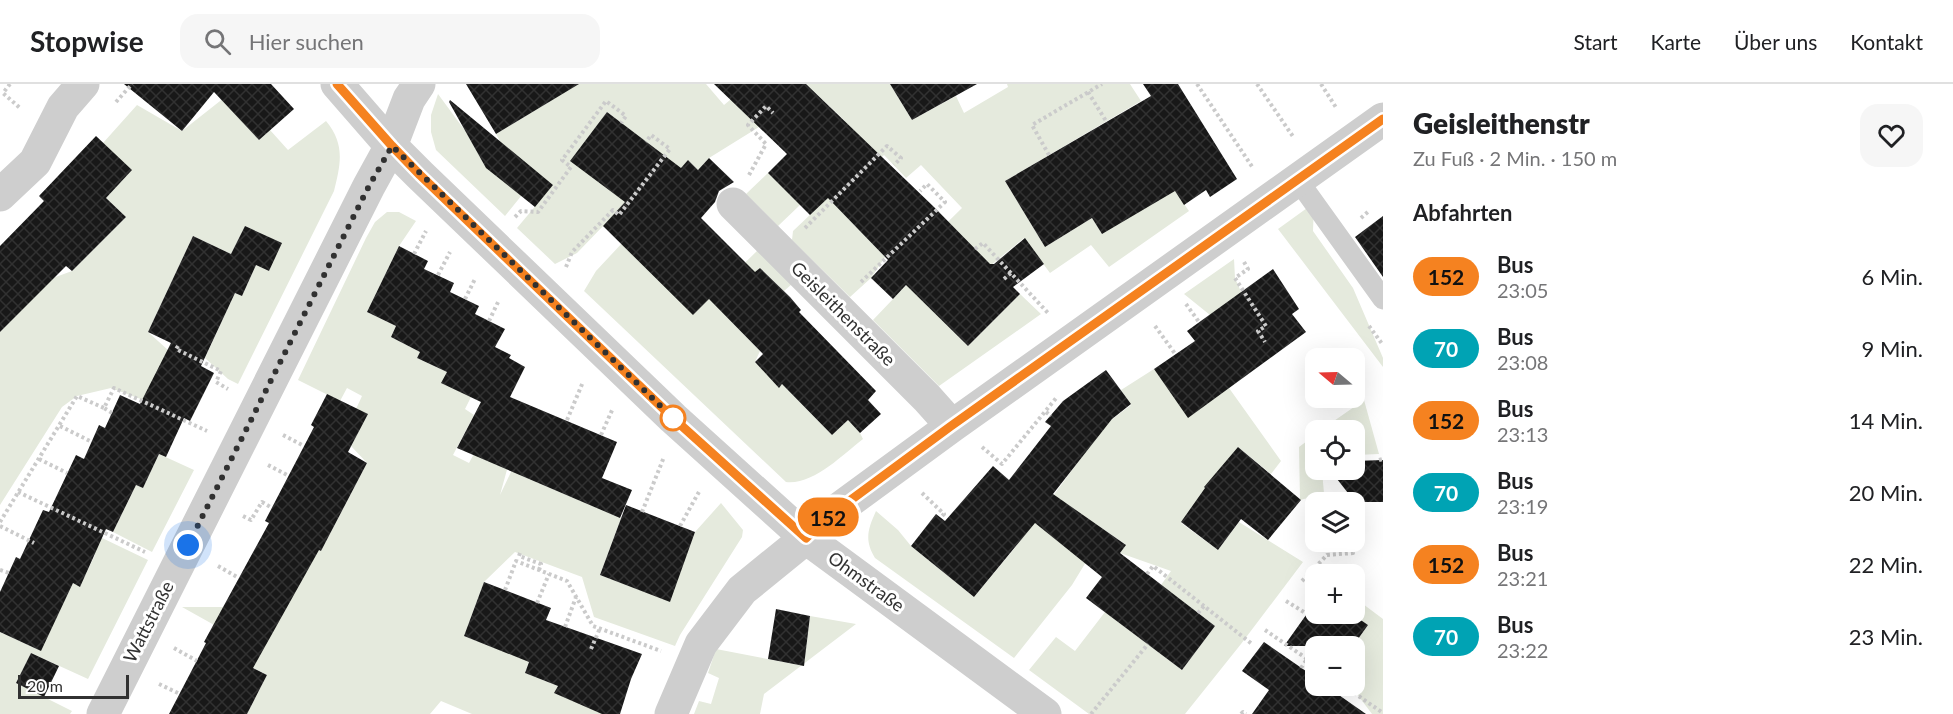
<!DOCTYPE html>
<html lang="de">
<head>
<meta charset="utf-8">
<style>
  :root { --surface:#fff; --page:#f6f6f6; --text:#202124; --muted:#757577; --line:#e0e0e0 }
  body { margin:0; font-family:Lato,sans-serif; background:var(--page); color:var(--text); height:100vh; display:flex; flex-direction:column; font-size:22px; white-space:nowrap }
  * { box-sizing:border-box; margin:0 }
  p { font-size:20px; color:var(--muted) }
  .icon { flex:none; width:33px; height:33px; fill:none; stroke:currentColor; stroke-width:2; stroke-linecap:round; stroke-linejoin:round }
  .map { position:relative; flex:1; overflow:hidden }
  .drawer { display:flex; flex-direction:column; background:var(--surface); width:570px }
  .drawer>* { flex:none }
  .badge { padding:0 12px; border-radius:20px; font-size:21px; line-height:39px }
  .needle { width:39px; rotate:289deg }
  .tools { position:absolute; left:1305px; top:264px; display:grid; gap:12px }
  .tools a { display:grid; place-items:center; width:60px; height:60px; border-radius:12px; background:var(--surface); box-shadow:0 6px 24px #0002; font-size:30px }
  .scale { position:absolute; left:18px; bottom:15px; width:111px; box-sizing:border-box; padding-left:6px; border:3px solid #313131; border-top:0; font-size:16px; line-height:21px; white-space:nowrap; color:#313131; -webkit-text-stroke:4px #fff; paint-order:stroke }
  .you { position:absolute; width:30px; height:30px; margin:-15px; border:4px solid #fff; border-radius:50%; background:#1a73e8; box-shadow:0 0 0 9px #1a73e833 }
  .map>.badge { position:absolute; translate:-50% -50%; box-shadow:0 0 0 3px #fff }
  h2 { padding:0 30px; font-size:22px; line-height:54px }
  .round { display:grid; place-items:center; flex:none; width:63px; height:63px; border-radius:18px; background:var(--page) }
  .head { display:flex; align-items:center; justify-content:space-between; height:102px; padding:0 30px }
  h1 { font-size:28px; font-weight:800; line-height:45px }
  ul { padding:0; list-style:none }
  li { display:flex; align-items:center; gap:18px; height:72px; padding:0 30px }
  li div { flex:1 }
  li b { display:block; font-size:22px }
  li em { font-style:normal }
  li .badge { min-width:66px; font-weight:700; text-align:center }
  header { display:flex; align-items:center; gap:36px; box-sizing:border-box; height:84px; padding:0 30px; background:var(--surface); border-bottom:2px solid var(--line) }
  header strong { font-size:28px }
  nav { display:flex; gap:33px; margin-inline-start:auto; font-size:21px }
  .search { width:420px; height:54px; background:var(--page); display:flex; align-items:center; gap:15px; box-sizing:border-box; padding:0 21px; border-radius:18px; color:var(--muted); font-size:22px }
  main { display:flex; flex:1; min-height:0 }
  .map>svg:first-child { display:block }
  .green { fill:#e5eadd; fill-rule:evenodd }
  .building { fill:url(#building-cross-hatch) }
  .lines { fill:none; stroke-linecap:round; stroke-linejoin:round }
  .path { stroke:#cbcbcb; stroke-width:4; stroke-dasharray:3 3; stroke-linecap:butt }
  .service { stroke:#cecece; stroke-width:21 }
  .minor { stroke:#cecece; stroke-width:33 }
  .line-casing { stroke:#fff; stroke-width:14 }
  .line { stroke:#f58220; stroke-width:9 }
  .walk { stroke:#313131; stroke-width:6; stroke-dasharray:0 10.8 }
  .stop-dot { fill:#fff; stroke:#f58220; stroke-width:3 }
  .labels { text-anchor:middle; stroke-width:6; stroke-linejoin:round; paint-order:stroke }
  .street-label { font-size:18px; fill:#313131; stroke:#fff }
</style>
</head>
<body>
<header>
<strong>Stopwise</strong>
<div class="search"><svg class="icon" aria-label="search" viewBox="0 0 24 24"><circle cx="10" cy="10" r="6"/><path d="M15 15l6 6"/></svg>Hier suchen</div>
<nav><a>Start</a><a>Karte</a><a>Über uns</a><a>Kontakt</a></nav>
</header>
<main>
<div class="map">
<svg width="1383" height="630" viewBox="0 0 1383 630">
  <defs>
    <pattern id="building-cross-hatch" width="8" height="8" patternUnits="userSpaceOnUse" patternTransform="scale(1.5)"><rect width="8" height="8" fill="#181818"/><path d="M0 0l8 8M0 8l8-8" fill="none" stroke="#313131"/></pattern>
  </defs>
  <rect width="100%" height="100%" fill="#fff"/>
  <path class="green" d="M538 0H706L724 21 749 0 759 43 709 74 698 86 689 77 715 208 758 166 792 200 784 207 760 184 719 225 760 267 755 278 779 303 782 300 832 351 848 336 860 349 863 355C842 371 814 401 786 398L584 207 596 187 624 157 605 140 577 169 555 180 517 144 553 101 539 90 505 132 436 66 431 48V31L438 10 466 48 485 82 507 70 496 50 549 18ZM607 28 658 67 571 77Z
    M806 0H890L912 36 956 12 964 29 1008 3 1007 0H1130L1141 17 1005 97 1045 163 1092 134 1102 150 1189 86 1179 113 1189 127 1109 183 1091 161 1050 189 1024 154 990 182 911 205 968 262 1020 210 1041 230 939 302 873 236 913 194 902 183 962 124 921 81 906 94 884 71 834 120 885 173 871 194 850 213 792 156 793 147 831 111 821 101 778 142 746 110 768 89 790 110 817 66 845 37Z
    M234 6 240 35 259 56 270 46 288 66 326 37C345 60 341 79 334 107L238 300 228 295 205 274 235 209 242 212 256 181 269 187 281 159 245 142 231 170 193 152 148 248 168 266 162 323 111 304 77 312 62 323 0 421V248L53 194 72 187 126 133 106 114 131 87 103 59 137 21 182 47Z
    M1314 119 1313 147 1353 204 1383 274V283L1278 145Z
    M387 128H399L416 137 399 162 367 228 396 242 391 253 420 268 417 274 447 288 442 299 471 313 465 325 474 331 453 371 469 379 476 366 508 382 500 411 531 346 548 329 522 392 621 434 600 491 669 517 695 448 721 419 743 446 742 453 680 551 675 562 594 533 582 493 515 468 484 498 464 552 529 577 525 589 558 602 555 609 605 630H472L441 617 430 630H247L267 591 206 559 216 542 182 523H223L272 549 297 454 321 467 367 379 351 362 367 331 356 325 362 312 347 304 340 317 298 296 366 154 375 138Z
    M1234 175 1235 194 1258 247 1210 231 1184 210Z
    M1154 285 1229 304 1281 377 1271 390 1238 363 1237 432 1195 419 1181 439 1218 466 1239 438 1303 478 1241 560 1185 630H1089L1029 586 1056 553 1075 567 1105 528 1182 586 1215 542 1161 501 1171 487 1120 469 1125 460 1084 432 1086 478 1072 501 1014 574 875 474C864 456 868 445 876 427L898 446 911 462 974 513 1014 465 1106 340 1131 321 1121 306Z
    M1364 316 1379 370 1355 371 1354 346H1321Z
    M1315 351 1316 386H1322L1324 410 1300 416 1299 363Z
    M159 370 194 386 152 468 113 448 136 401 143 404Z
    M75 441 148 476 88 595 31 569 16 599 72 627 70 630H0V548L37 565 56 534 73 499 80 502 95 471Z
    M1355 514 1383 535V630H1372L1351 602H1354L1353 562 1368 541 1352 530H1354Z
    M810 532 856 540 764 610 760 630H694L699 617 711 620 719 594 708 589 716 565 804 582Z"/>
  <path class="building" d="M124 0H271L294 25 259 56 214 8 182 47Z
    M466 0H579L496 50Z
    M714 0H806L934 123 990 180H994L1025 154 1044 180 1013 203 1020 210 968 262 906 201 893 215 871 194 888 176 828 114 810 131 768 89 787 70Z
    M890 0H977L912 36Z
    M1143 0H1178L1237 95 1210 113 1206 106 1184 121 1175 107 1102 150 1092 134 1045 163 1005 97 1151 12Z
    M450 16 553 101 535 123 486 84 449 18Z
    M607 28 681 84 688 76 698 86 709 74 734 98 719 107 715 118 701 134 755 188 760 184 790 213 801 226 799 228 876 307 868 316 881 330 860 349 848 336 832 351 782 300 779 304 755 278 763 270 709 215 693 231 603 142 625 118 570 77Z
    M96 52 132 86 106 114 126 133 72 187 66 182 0 248V162L44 117 39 112Z
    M1383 132V193L1355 153Z
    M245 142 282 159 269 187 256 181 242 212 235 209 201 282 214 289 190 337 184 334 166 373 159 370 143 404 136 401 113 448 106 445 80 503 73 499 41 567 0 548V508L16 473 20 475 43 426 49 428 76 371 84 375 99 341 105 344 120 311 140 320 171 259 148 248 193 152 231 170Z
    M399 162 428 177 424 185 454 199 450 208 479 222 475 230 505 245 495 263 511 271 509 274 525 283 510 313 617 358 602 394 632 406 620 434 457 364 481 318 441 299 447 288 417 274 420 268 391 253 396 242 367 228Z
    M1273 185 1299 225 1292 230 1306 248 1188 334 1154 285 1195 257 1187 247Z
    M1106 286 1131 320 1112 335 1053 410 1126 461 1120 469 1215 542 1182 586 1086 514 1102 493 1035 439 974 513 911 462 936 430 945 437 993 382 1009 396 1051 342 1045 338 1063 317Z
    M327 310 368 330 348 368 367 379 321 467 319 466 253 584 267 591 247 630H169L206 559 204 558 269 439 265 437 314 343 311 341Z
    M1238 363 1301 416 1268 456 1241 435 1218 466 1181 438 1205 404 1204 403Z
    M1383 376V418H1355L1330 386H1354V377Z
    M626 421 695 448 670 518 600 491Z
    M484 498 551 524 546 536 642 570 631 595 620 630H602L554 609 558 602 525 589 529 578 464 552Z
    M1316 517V530H1352L1368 541 1353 562H1284Z
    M776 525 810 532 804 582 768 575Z
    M1264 558 1316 594V602H1326L1366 630H1252L1269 606 1242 587Z
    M31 569 59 582 44 613 16 599Z"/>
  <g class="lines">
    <path class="path" d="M10 0 3 9 21 25
      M1197 0 1253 84
      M1257 0 1294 54
      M1321 0 1337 25
      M1088 8 1106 37
      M116 18 132 0
      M1049 71 1032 41 1102 0
      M749 91 766 60 748 41 766 22 773 29
      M515 133 521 127 538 128 571 83 562 76 606 17 626 32 621 39
      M1361 134 1369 127
      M805 144 887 62 901 74 894 81
      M975 165 983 159 1048 229
      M414 170 426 147
      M1244 178 1248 185 1235 194 1266 242 1258 247 1265 258
      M566 183 572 168 613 126 619 131 670 65 651 51 646 58
      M438 191 450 168
      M1004 195 1011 189
      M861 198 945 118 927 100 920 107
      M465 215 475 195
      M1186 220 1199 238
      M489 237 499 216
      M1155 242 1176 271
      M1369 242 1383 261
      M178 262 176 265 221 287 216 298 228 305
      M1046 328 1051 332
      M112 329 104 324 114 304 207 347
      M567 336 583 298
      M60 342 92 358
      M283 351 304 362
      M601 351 613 324
      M982 363 1002 380 1057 313
      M39 375 67 389
      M1379 376 1383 375
      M268 381 289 392
      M18 408 145 468
      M922 409 944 430 941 433
      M642 428 664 373
      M243 432 251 436 262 418 272 424
      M0 438 77 312 104 324
      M0 442 34 459
      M680 442 700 406
      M520 469 519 472 541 480 539 486
      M218 482 239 494
      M0 486 9 489
      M1147 490 1153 482 1204 522
      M1302 497 1327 471 1353 469V458
      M505 506 516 477 567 497 593 542 661 567
      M1286 517 1307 530
      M537 519 549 490
      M1198 529 1204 522 1252 560
      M565 543 576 513
      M1265 546 1316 581
      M174 564 197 577
      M591 565 600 544
      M1301 584 1307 575
      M159 600 180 610
      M1344 602 1383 629
      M1091 630 1148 560
      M1241 630 1243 628 1246 630"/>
    <path class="service" d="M1297 95 1383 215"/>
    <path class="minor" d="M337 0 391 62 420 91 673 334 806 454 1045 630
      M0 111 35 78 63 23 83 0
      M733 120 927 314 952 342
      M103 630 369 102 391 62 409 15 419 0
      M671 630 701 560 742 506 806 454 825 435 952 342 1383 35"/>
  </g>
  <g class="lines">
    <g class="line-casing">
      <path id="line" d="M337 0 392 62 420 91 673 334 806 454 825 435 951 342 1383 35"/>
    </g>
    <use href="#line" class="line"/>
    <path class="walk" d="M188 461 369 102 392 62 673 334"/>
  </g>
  <circle class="stop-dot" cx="673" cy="334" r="12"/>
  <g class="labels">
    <g class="street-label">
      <text transform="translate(843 230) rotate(45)" y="6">Geisleithenstraße</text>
      <text transform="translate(866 498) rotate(36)" y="6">Ohmstraße</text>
      <text transform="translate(149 538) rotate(-63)" y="6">Wattstraße</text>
    </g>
  </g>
</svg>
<div class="tools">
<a><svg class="needle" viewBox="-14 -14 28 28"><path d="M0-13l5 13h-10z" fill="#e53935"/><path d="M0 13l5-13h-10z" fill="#757577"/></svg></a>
<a><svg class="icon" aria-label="locate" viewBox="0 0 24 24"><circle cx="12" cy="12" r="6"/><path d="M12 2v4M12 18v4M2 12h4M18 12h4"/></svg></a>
<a><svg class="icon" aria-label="layers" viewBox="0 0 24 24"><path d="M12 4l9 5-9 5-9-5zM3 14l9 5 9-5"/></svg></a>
<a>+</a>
<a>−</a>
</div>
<div class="scale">20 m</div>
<div class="you" style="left:188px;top:461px"></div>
<b class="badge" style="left:828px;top:433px;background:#f58220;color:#111">152</b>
</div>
<section class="drawer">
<div class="head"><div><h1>Geisleithenstr</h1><p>Zu Fuß · 2 Min. · 150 m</p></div><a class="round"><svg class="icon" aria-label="heart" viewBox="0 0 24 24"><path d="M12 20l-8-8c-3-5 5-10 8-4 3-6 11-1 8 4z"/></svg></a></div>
<h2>Abfahrten</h2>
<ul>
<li><span class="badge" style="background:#f58220;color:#111">152</span><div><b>Bus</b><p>23:05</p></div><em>6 Min.</em></li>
<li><span class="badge" style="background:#00a3b4;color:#fff">70</span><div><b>Bus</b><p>23:08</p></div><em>9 Min.</em></li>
<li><span class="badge" style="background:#f58220;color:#111">152</span><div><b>Bus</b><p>23:13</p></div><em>14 Min.</em></li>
<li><span class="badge" style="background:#00a3b4;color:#fff">70</span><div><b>Bus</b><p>23:19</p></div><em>20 Min.</em></li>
<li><span class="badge" style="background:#f58220;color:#111">152</span><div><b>Bus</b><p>23:21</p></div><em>22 Min.</em></li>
<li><span class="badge" style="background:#00a3b4;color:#fff">70</span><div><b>Bus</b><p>23:22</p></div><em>23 Min.</em></li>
</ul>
</section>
</main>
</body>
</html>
